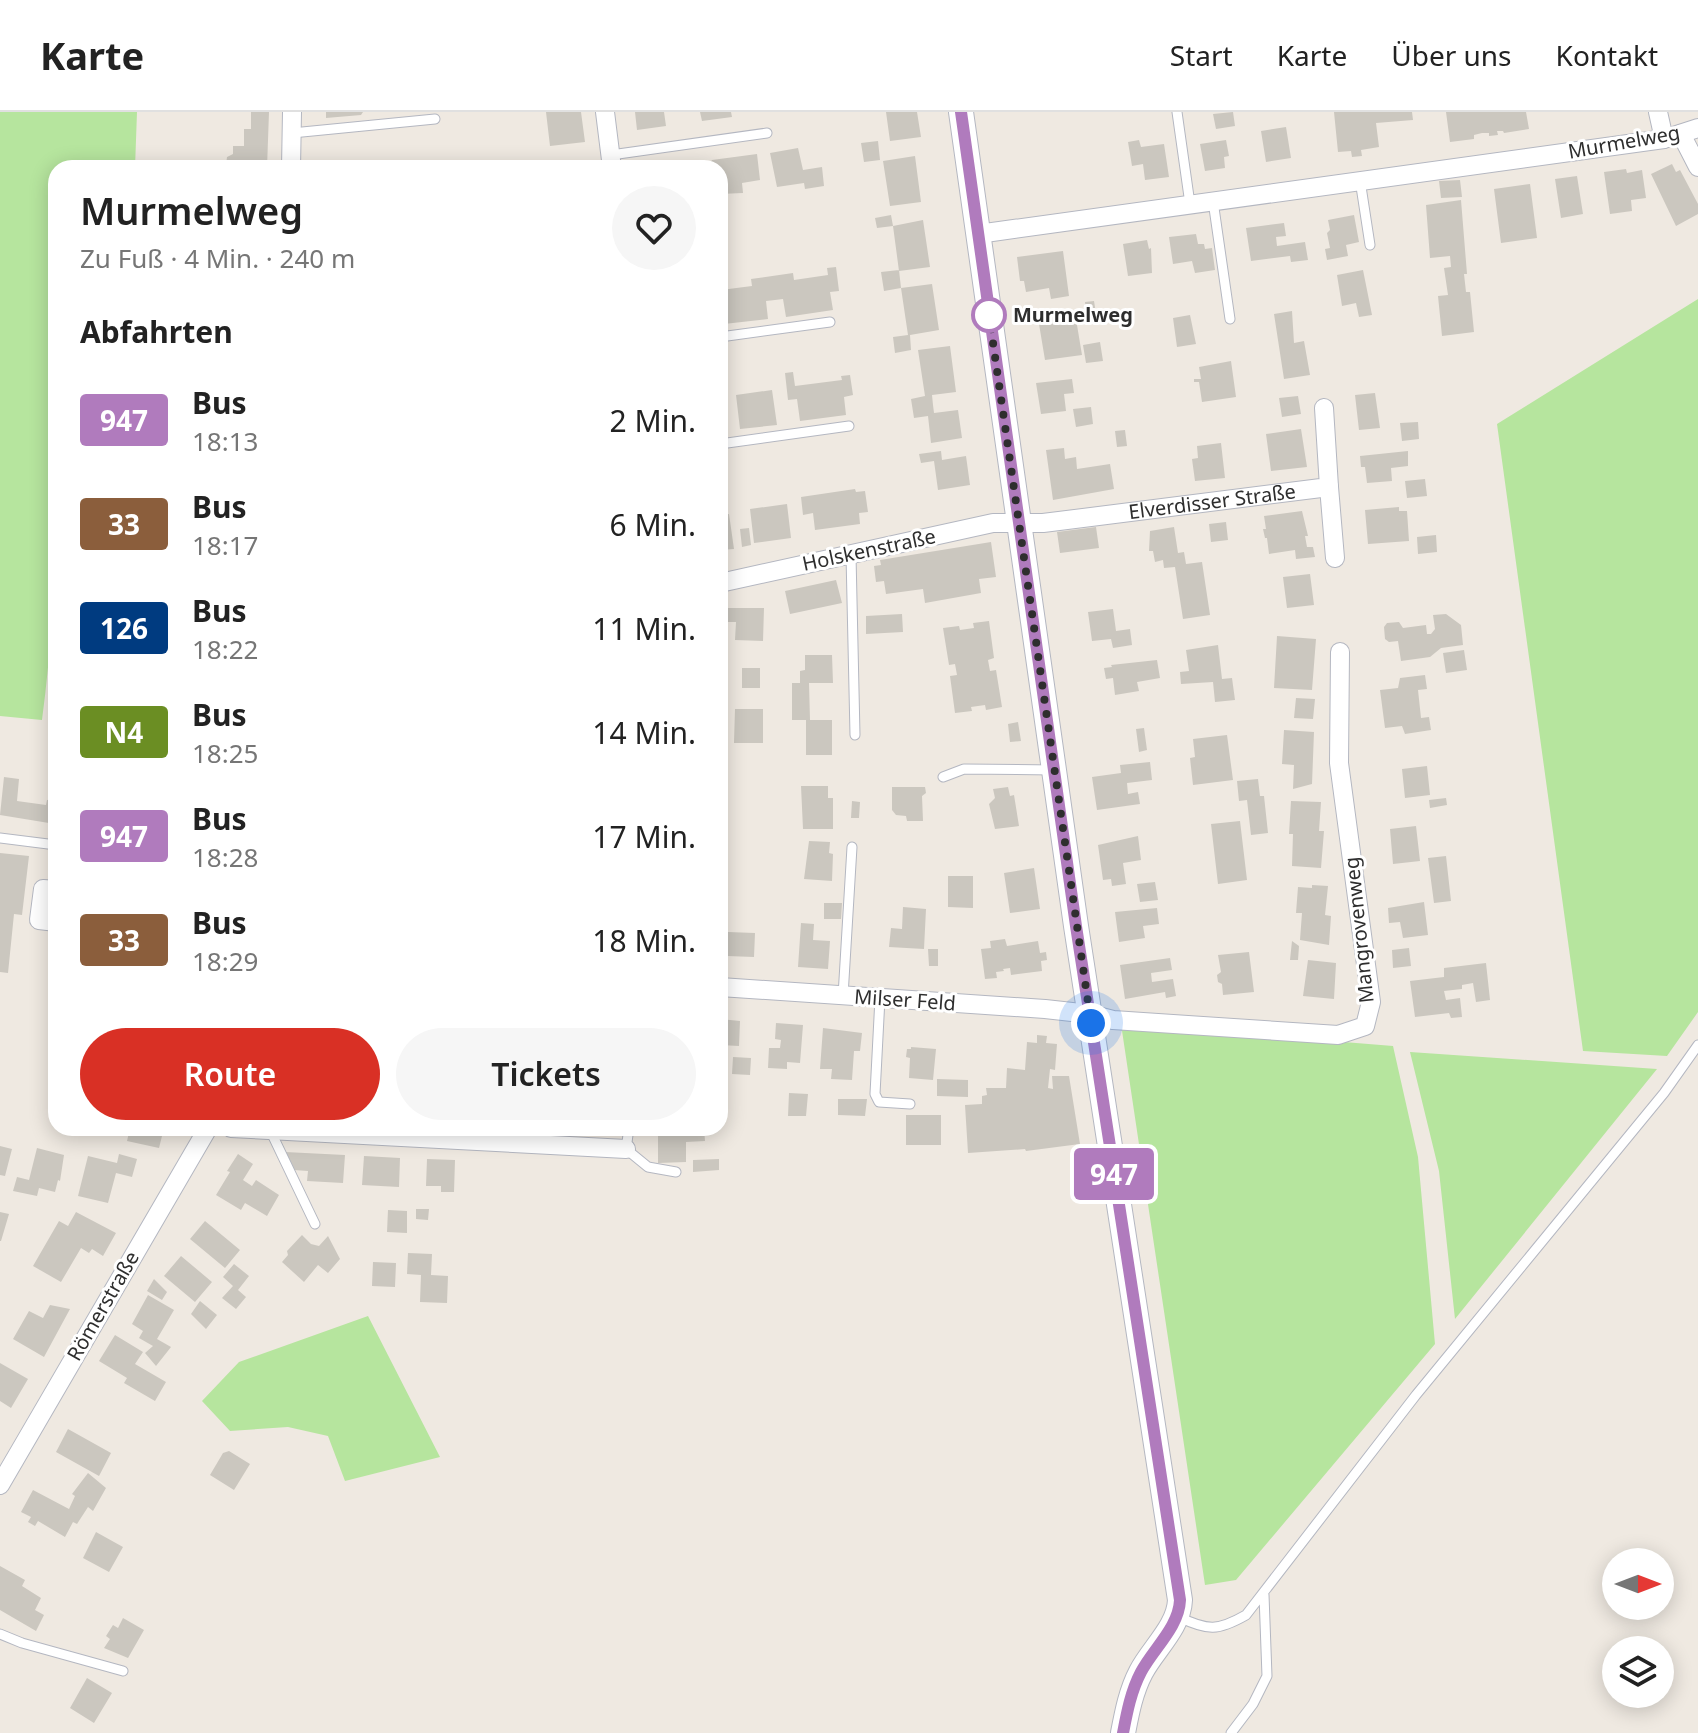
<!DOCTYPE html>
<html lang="de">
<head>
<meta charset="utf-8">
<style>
  :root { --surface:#fff; --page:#f6f6f6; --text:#222; --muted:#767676; --line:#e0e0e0; --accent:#d93025 }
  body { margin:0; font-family:"Noto Sans",sans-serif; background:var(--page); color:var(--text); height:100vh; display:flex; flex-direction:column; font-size:30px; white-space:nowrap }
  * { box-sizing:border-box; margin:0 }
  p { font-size:26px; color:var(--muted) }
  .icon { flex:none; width:44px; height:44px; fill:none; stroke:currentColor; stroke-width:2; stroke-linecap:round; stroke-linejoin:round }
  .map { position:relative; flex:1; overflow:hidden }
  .sheet { position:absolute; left:48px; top:48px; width:680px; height:976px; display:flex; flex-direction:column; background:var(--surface); border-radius:24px; box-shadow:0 4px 20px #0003 }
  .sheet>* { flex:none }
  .badge { padding:0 16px; border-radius:6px; font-size:28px; line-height:52px }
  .needle { width:52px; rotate:90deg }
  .buttons { position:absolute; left:1602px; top:1436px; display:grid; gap:16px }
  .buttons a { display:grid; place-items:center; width:72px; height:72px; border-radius:50%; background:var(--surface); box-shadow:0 4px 20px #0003; font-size:40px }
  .you { position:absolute; width:40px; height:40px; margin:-20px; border:6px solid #fff; border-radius:50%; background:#1a73e8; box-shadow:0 0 0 12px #1a73e833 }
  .map>.badge { position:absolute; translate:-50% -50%; box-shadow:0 0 0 4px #fff }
  h2 { padding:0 32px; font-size:30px; line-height:72px }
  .round { display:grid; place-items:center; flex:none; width:84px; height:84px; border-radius:42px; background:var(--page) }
  .summary { display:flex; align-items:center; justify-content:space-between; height:136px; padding:0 32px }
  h1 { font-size:38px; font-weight:600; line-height:60px }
  .cta { display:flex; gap:16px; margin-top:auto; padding:16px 32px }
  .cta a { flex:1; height:92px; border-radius:48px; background:var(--accent); color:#fff; font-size:32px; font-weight:600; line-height:92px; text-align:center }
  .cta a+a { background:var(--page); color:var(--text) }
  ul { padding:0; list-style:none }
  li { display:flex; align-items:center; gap:24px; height:104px; padding:0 32px }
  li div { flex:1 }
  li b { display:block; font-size:30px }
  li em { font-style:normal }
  li .badge { min-width:88px; font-weight:700; text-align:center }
  header { display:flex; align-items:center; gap:48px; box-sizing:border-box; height:112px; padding:0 40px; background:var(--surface); border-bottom:2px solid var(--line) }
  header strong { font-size:38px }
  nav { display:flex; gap:44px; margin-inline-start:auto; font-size:28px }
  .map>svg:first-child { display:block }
  .green { fill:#b6e59e }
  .building { fill:#cbc7bf }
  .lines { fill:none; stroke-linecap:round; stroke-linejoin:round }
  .service-casing { stroke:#b4b7c1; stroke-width:11 }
  .minor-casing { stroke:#b4b7c1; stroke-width:20 }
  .tertiary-casing { stroke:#b4b7c1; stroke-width:26 }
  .service { stroke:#fff; stroke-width:9 }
  .minor { stroke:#fff; stroke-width:18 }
  .tertiary { stroke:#fff; stroke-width:24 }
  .line-casing { stroke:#fff; stroke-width:18 }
  .line { stroke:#b07bbd; stroke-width:12 }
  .walk { stroke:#2e2e2e; stroke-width:8; stroke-dasharray:0 14.4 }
  .stop-dot { fill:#fff; stroke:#b07bbd; stroke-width:4 }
  .labels { text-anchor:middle; stroke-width:6; stroke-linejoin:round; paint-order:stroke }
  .street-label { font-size:20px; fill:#2e2e2e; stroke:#fff }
  .stop-label { font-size:20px; font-weight:bold; fill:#2e2e2e; stroke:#fff; text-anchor:start }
</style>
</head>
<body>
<header>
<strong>Karte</strong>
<nav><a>Start</a><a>Karte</a><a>Über uns</a><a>Kontakt</a></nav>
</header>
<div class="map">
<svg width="1698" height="1621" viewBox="0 0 1698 1621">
  <rect width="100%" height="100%" fill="#efe9e1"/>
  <path class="green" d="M0 0H137L135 56H56C56 240 66 426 42 608L0 604Z
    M1698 187V900L1667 944 1583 939 1497 312Z
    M1121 912 1393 934 1418 1045 1435 1232 1236 1468 1205 1473Z
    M1410 940 1657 957 1455 1207 1439 1059Z
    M368 1204 440 1345 345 1369 328 1324 288 1315 230 1319 202 1289 239 1250Z"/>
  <path class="building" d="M251 0H269L267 56H229L226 53 227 45 233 42V34H244V17H251Z
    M326 0H363L361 3 326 6Z
    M546 0H581L585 30 550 34Z
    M635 0H664L666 14 637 18Z
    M700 0H731L732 5 702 9Z
    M886 0H917L921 25 890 29Z
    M1233 0 1235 14 1216 17 1213 2Z
    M1334 0H1412L1413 8 1376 11 1379 35 1361 38 1362 44 1352 45 1351 39 1338 40Z
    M1446 0H1526L1529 17 1504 21 1503 19H1497L1498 23 1489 24V21H1482L1474 23V27L1450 30Z
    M1286 15 1291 46 1266 50 1261 19Z
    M1139 28 1141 35 1164 32 1169 65 1145 68 1143 52 1132 54 1128 30Z
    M1226 28 1229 44 1224 45 1225 56 1205 59 1200 32Z
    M878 29 880 48 864 50 861 31Z
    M798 36 803 58 822 55 824 74 805 77 804 71 777 75 770 41Z
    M757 42 760 68 742 71 743 81 720 82V56H707L712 48Z
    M915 44 921 90 890 94 883 49Z
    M1672 52 1676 60 1680 58 1698 92V102L1676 114 1651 62Z
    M1626 57 1627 61 1642 58 1646 86 1631 88 1632 99 1610 102 1604 60Z
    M1577 64 1583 102 1561 106 1555 67Z
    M1460 68 1462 85 1441 86 1439 69Z
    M1530 72 1537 126 1501 131 1494 77Z
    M1461 88 1467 162H1464L1466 180H1470L1474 220 1442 224 1438 184 1448 183 1444 156 1451 155 1450 144 1430 146 1426 93Z
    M891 103 893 114 923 108 930 155 899 159 893 114 877 116 875 106Z
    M1354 103 1359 130 1346 133 1348 144 1327 148 1325 137 1330 136 1327 121 1330 118 1328 108Z
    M1284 111 1286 124 1276 125 1277 134 1305 130 1308 148 1291 150 1290 144 1251 149 1246 116Z
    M1196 122 1198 132H1204L1205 137 1212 136 1215 158 1195 161 1192 149 1173 152 1169 125Z
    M1147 128 1149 137 1151 136 1152 161 1128 164 1123 132Z
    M1063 139 1069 184 1051 187 1049 176 1026 180 1024 169H1020L1017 145Z
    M836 155 839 179 830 180 833 198 786 205 783 187 775 188 766 189 768 207 724 212 721 178 752 174 751 167 793 161 794 168 828 163 827 156Z
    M899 158 901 176 932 172 939 218 910 223 911 238 895 241 893 225 908 223 901 176 884 179 881 160Z
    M1363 158 1372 203 1359 205 1356 191 1342 194 1337 163Z
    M1094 189 1097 208 1087 209 1085 190Z
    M1292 199 1294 231 1304 229 1310 263 1284 267 1274 202Z
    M1075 201 1082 243 1045 248 1038 206Z
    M1190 203 1196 232 1177 235 1173 206Z
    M1100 230 1103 249 1086 251 1083 233Z
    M950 234 956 280 932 283 933 293 934 301 958 298 962 326 931 331 928 304 914 306 911 287 925 284 918 238Z
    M1231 249 1236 285 1202 290 1199 270H1194V267H1201L1199 255Z
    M793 260 795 274 842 268 841 264 850 263 853 283 844 285 846 303 800 309 797 287 788 288 785 261Z
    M1072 267 1074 281 1064 282 1066 299 1041 302 1036 271Z
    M772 278 777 313 740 317 736 283Z
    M1375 281 1380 316 1359 318 1355 283Z
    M1298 284 1301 302 1282 305 1279 286Z
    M1091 295 1093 312 1076 315 1073 297Z
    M1418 310 1419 327 1402 329 1400 311Z
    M1301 317 1307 355 1271 359 1266 322Z
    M1125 318 1127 334 1117 335 1115 319Z
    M1221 331 1225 366 1195 369 1192 347 1198 346 1197 334Z
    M1064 336 1065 347 1076 345 1077 357 1110 352 1114 377 1053 388 1046 338Z
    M941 339 942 348 966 344 970 373 938 378 934 349 921 351 919 342Z
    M1408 339V354L1391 356 1392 369 1367 371 1365 355H1361L1360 344Z
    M1425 367 1427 384 1407 386 1405 369Z
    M855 377 856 380 865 379 868 400 859 401 860 412 815 418 813 401 803 403 801 385Z
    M787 392 791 426 754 431 750 397Z
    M1399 395V399H1407L1409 429 1368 432 1365 398Z
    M1302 399 1308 424H1305L1307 435H1313L1315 445 1296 447 1295 438 1269 442 1267 426H1265L1263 417H1266L1264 404Z
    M729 402 734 437 720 438V403Z
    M1226 410 1228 428 1211 430 1209 412Z
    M1096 415 1099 436 1060 441 1057 420Z
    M1174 415 1178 441 1184 440 1186 452 1202 450 1210 503 1183 507 1175 455 1164 456 1163 448 1155 450 1153 439H1149L1150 419Z
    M749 416 751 433 742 435 740 417Z
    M1436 423 1437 440 1418 442 1417 425Z
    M991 430 996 465 979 467 981 481 925 491 923 477 886 482 884 469 876 470 874 454 881 453 880 448Z
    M1310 462 1314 493 1287 496 1283 465Z
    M836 468 842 491 790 502 785 479Z
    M727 496H764L763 529 735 528 736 510H727Z
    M1113 497 1116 519 1130 517 1132 533 1113 536 1111 527 1092 529 1088 500Z
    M902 502 903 520 866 522V504Z
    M1446 502 1461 513 1463 533 1441 536 1430 545 1401 549 1398 529 1389 530 1385 527 1384 515 1387 511 1399 510 1403 516 1426 513 1427 522H1431L1435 517 1433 503Z
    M989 509 994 546 988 548 990 559 996 558 1002 595 986 598 985 593 971 595 972 599 955 601 950 564 957 563 955 552 949 553 943 516 959 514 960 518 974 516 973 511Z
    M1277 524 1316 527 1312 578 1274 576Z
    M1218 533 1222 567 1232 566 1235 588 1215 590 1213 570 1181 572 1180 560 1189 559 1186 538Z
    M1464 538 1467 558 1446 561 1443 541Z
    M805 543H832L833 571H809L810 608H832V643H806V608H792V571H800V559L805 558Z
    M1157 548 1160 566 1137 570 1139 579 1115 583 1113 566 1106 567 1104 556 1112 555 1111 553Z
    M742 556H760V576H742Z
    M1425 563 1427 577 1418 578 1421 606 1429 605 1431 618 1405 622 1402 614 1385 616 1380 578 1398 576 1400 566Z
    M1296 586 1315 587 1313 607 1294 606Z
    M735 597H763V631H734Z
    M1018 610 1021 629 1010 630 1008 612Z
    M1144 616 1147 638 1139 640 1136 617Z
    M1284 618 1314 620 1312 672 1293 677 1294 653 1282 652Z
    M1227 623 1233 668 1193 673 1190 646 1195 645 1193 627Z
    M1150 650 1152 668 1127 671 1128 682 1138 680 1140 692 1097 698 1092 665 1121 661 1120 653Z
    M1427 654 1430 683 1405 686 1402 657Z
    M4 665 19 667 17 689 46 693 47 688 54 687 55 712 0 703Z
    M1258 667 1260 684H1264L1268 721 1251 723 1247 688 1239 689 1237 669Z
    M801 674H828V686H833V717H803Z
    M892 675H925L926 681 922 684 923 709H907L906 704 896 703 892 698Z
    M1008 675 1010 684 1014 683 1019 714 995 717 989 692 995 686 993 677Z
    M1446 686 1447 693 1430 696 1429 688Z
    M852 689 860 690 859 706H851Z
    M1291 689 1321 690 1319 719H1324L1321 756 1292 754 1293 722H1289Z
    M1240 709 1247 768 1218 772 1211 712Z
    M1416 714 1420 749 1393 752 1390 717Z
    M1138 724 1141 748 1123 751 1126 772 1112 774 1111 767 1103 768 1098 733Z
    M809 729 830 730 829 741 833 742 832 769 804 767Z
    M0 741 29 744 22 803 14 802 8 861 0 860Z
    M1446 744 1451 789 1434 791 1428 746Z
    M1034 756 1040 797 1010 801 1004 761Z
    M948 764H973V796L948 795Z
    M1155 770 1158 788 1140 790 1137 772Z
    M1312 773 1328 774 1325 803 1331 804 1329 833 1300 828 1302 801H1296L1298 775 1312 776Z
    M1424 790 1428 823 1403 826 1400 810 1389 811 1388 796Z
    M824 791H842L841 807H824Z
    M903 795 926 797 924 837 889 835 891 816 902 817Z
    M1157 796 1159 812 1143 814 1145 826 1119 830 1115 800Z
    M801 811 814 812 813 828 830 829 828 857 798 855Z
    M728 820 755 821 754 845 727 844Z
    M1005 827 1007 834 1038 829 1040 841 1046 840 1047 848 1041 849 1042 859 1011 863 1010 856 1003 857 1004 859 996 860 997 866 985 867 981 837 991 836 990 829Z
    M1292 829 1299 834 1298 848H1290Z
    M1409 836 1411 854 1393 856 1392 838Z
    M928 837H938V854H929Z
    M1249 840 1254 880 1223 883 1222 872 1218 870 1217 863 1221 860 1218 843Z
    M1170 846 1172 858 1151 861 1152 870 1173 867 1176 884 1166 886 1165 880 1125 887 1120 853Z
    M1308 848 1336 851 1334 887 1303 884Z
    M1486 851 1490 888 1476 890 1473 871 1462 873V877L1444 879 1446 888 1460 886 1462 905 1451 906 1449 901 1415 905 1410 869 1444 865V856Z
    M720 907 740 909 739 934 720 933Z
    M776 911 803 913 800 951 787 950V957L768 956 769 936H780L781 928 775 927Z
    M823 916 862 921 860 939H854L852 968 831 967 832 957H820Z
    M1037 923 1047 924 1046 931 1057 932 1055 958 1050 957 1048 976 1053 977 1052 964H1069L1080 1032 1026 1039 1025 1037 968 1041 965 993 982 992V984L987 983 986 976H1006L1007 956 1025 958 1027 930 1037 931Z
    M911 935 936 937 933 968 909 966 910 946 906 945 907 937H911Z
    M733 945 751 946 750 963 732 962Z
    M937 967 968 968V985L937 984Z
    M789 981 808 982 806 1004H788Z
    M838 987H867L865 1004 838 1003Z
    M906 1003H941V1033H906Z
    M130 1016H164L159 1036 127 1029Z
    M673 1016H704L705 1029 686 1030V1050L658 1051V1019L673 1018Z
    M0 1034 12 1037 5 1064 0 1063Z
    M37 1036 64 1043 60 1069 58 1068 55 1080 39 1076 37 1084 13 1079 17 1065 29 1068Z
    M285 1040 345 1043 343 1071 307 1069 308 1059 294 1058Z
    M119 1042 137 1047 132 1065 116 1061 108 1091 78 1084 88 1044 117 1051Z
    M238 1042 253 1052 243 1068 252 1074 256 1068 279 1083 267 1104 245 1091 241 1098 216 1083 230 1060 227 1059Z
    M364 1044 400 1046 399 1075 362 1073Z
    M427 1047 455 1048 454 1080H441V1074H426Z
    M719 1047V1058L693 1060V1048Z
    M416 1097H429L428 1108 416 1107Z
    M388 1098 407 1099V1121L387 1120Z
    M0 1100 9 1102 1 1129H0Z
    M76 1100 116 1121 103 1144 92 1137 89 1141 81 1136 61 1170 33 1154 59 1109 68 1114Z
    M205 1109 240 1138 225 1156 190 1127Z
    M302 1123 311 1132 319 1134 328 1124 340 1147 328 1161 318 1153 304 1170 282 1150 288 1143 287 1139Z
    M408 1141 432 1142 431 1163 448 1164 447 1191 420 1190 421 1163 407 1162Z
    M181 1144 212 1170 195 1190 164 1164Z
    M373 1150 396 1151 395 1175 372 1174Z
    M234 1152 249 1164 238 1178 246 1185 236 1197 222 1186 233 1174 223 1165Z
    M154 1167 167 1180 162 1188 147 1179Z
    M148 1183 174 1198 157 1227 171 1235 156 1254 145 1241 153 1234 139 1226 143 1219 132 1212Z
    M200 1189 217 1203 206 1217 191 1202Z
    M50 1193 70 1197 44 1245 13 1227 29 1199 43 1206Z
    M115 1223 143 1240 135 1252 166 1270 155 1289 124 1271 127 1266 99 1249Z
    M0 1251 28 1267 11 1296 0 1289Z
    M68 1317 111 1341 99 1364 56 1340Z
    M229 1339 250 1352 234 1378 210 1363 223 1341Z
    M88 1361 106 1376 93 1399 88 1395 77 1412 73 1410 65 1425 38 1409 35 1414 28 1410 31 1405 21 1400 33 1378 69 1397 75 1384 72 1382Z
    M96 1420 123 1435 109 1460 83 1446Z
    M0 1454 25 1468 22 1474 41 1486 35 1498 44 1503 36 1519 0 1498Z
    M123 1506 144 1518 128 1546 104 1536 110 1527 106 1524 113 1513 118 1516Z
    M87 1566 112 1581 94 1611 70 1596Z"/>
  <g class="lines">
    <g class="service-casing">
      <path id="service" d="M1177 0 1190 92
        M292 21 435 7
        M611 43 767 21
        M1360 68 1370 133
        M1213 89 1230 207
        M720 225 830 210
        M720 332 849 314
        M851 443 855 623
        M943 665 964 657 1054 658
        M0 726 56 733
        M843 884 852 735
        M880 886 875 982 879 990 910 992
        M629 1016 626 1037 648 1055 676 1060
        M270 1018 315 1112
        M1179 1505C1208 1519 1218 1519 1246 1503L1416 1283 1664 981 1698 933
        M0 1522 22 1531 123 1559
        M1231 1621 1253 1592 1267 1564 1264 1483"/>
    </g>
    <g class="minor-casing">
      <g id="minor">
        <path d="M605 0 612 56"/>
        <path d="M1658 0 1664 27"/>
        <path d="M1681 22 1698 55"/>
        <path d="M291 56 292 0"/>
        <path d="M978 122 1664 27 1698 16"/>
        <path d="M1329 375 1335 446"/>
        <path id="s1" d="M720 471 993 411H1043L1329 375 1324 296"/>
        <path d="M56 778 43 777 39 808 56 810"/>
        <path d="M720 875 1045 897 1090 902 1113 908 1338 923 1365 914 1371 890 1339 651 1340 540"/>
        <path d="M231 1016 626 1037"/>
        <path d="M0 1373 208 1016"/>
      </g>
    </g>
    <g class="tertiary-casing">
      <path id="tertiary" d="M961 0 1076 814 1180 1488C1179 1515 1153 1537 1141 1560 1131 1579 1127 1600 1123 1621"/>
    </g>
    <use href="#service" class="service"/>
    <use href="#minor" class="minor"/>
    <use href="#tertiary" class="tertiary"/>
  </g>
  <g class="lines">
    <g class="line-casing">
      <path id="line" d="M961 0 1076 814 1180 1488C1179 1515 1153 1537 1141 1560 1131 1579 1127 1600 1123 1621"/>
    </g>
    <use href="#line" class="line"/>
    <path class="walk" d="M989 203 1091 911"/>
  </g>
  <circle class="stop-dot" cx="989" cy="203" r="16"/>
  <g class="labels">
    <g class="street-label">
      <text transform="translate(1624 30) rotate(-10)" y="7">Murmelweg</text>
      <text dy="7" stroke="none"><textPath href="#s1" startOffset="500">Elverdisser Straße</textPath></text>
      <text transform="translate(869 438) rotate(-12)" y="7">Holskenstraße</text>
      <text transform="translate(1359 818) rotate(-96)" y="7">Mangrovenweg</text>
      <text transform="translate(905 888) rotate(4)" y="7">Milser Feld</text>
      <text transform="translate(103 1194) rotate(-60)" y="7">Römerstraße</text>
    </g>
    <g class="stop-label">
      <text x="1013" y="210">Murmelweg</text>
    </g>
  </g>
</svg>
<div class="buttons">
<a><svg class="needle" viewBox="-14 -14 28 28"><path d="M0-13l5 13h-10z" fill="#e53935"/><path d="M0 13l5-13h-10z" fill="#767676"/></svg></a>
<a><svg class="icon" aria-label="layers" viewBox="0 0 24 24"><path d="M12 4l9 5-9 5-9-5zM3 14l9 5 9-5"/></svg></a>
</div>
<div class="you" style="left:1091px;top:911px"></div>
<b class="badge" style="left:1114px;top:1062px;background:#b07bbd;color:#fff">947</b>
<section class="sheet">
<div class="summary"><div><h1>Murmelweg</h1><p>Zu Fuß · 4 Min. · 240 m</p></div><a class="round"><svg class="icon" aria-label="heart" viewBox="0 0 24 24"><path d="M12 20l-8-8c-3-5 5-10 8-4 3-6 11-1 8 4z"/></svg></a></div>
<h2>Abfahrten</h2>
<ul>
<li><span class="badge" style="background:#b07bbd;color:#fff">947</span><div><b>Bus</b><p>18:13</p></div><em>2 Min.</em></li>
<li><span class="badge" style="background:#8b5e3c;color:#fff">33</span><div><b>Bus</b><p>18:17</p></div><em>6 Min.</em></li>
<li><span class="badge" style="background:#003b80;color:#fff">126</span><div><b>Bus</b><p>18:22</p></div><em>11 Min.</em></li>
<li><span class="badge" style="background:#6b8e23;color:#fff">N4</span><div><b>Bus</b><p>18:25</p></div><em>14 Min.</em></li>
<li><span class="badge" style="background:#b07bbd;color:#fff">947</span><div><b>Bus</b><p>18:28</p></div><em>17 Min.</em></li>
<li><span class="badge" style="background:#8b5e3c;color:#fff">33</span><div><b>Bus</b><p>18:29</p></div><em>18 Min.</em></li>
</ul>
<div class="cta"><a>Route</a><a>Tickets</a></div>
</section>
</div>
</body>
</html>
